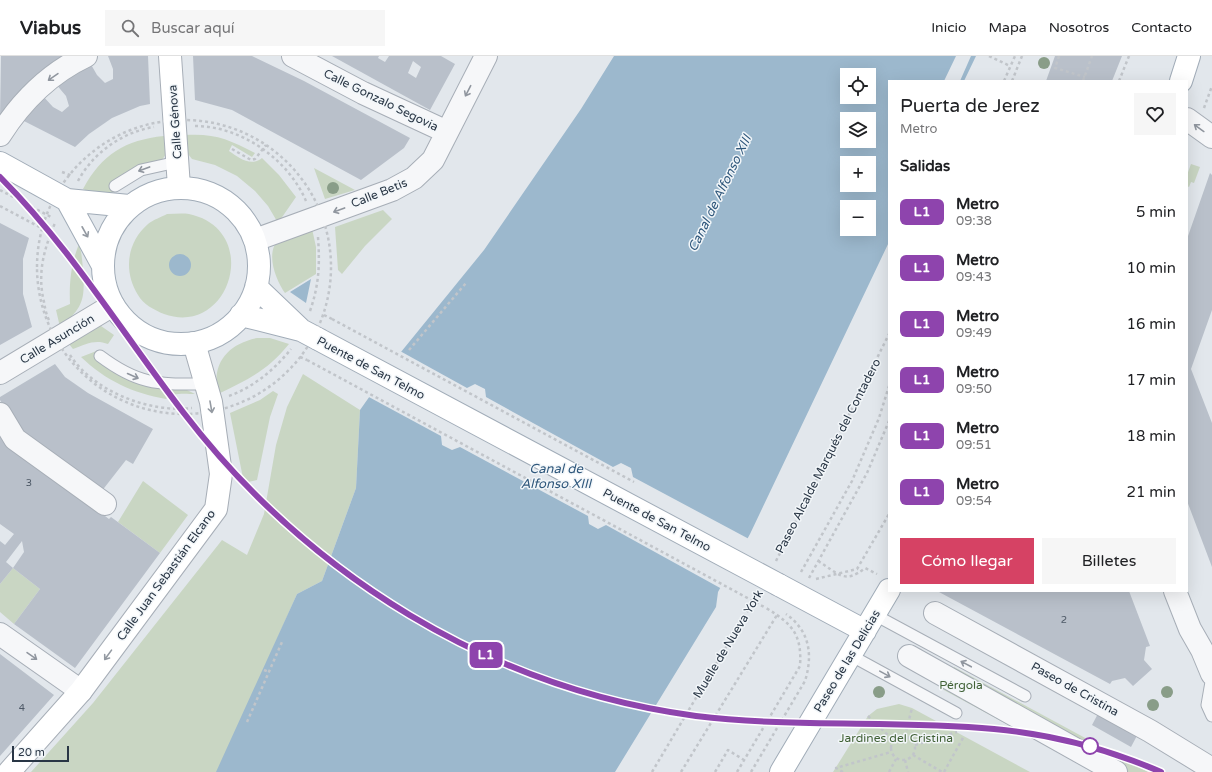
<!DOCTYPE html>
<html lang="es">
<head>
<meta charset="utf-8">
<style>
  :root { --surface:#fff; --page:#f6f6f6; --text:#202124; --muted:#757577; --line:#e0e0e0; --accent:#d64264 }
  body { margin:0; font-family:"Varela Round",sans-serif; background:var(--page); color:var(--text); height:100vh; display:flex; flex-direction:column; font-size:15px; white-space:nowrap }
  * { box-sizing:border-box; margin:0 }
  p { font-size:13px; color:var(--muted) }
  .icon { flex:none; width:22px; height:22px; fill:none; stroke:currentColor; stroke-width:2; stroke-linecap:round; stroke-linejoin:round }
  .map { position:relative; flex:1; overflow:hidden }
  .panel { position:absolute; left:888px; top:24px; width:300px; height:512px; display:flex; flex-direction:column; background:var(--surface); border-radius:0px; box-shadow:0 4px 16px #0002 }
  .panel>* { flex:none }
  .badge { padding:0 8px; border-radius:6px; font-size:14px; line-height:26px }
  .tools { position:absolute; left:840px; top:12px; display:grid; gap:8px }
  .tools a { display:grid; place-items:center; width:36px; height:36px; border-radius:0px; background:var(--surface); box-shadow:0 4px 16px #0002; font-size:20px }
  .scale { position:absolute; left:12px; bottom:10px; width:57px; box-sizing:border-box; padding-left:4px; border:2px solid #293645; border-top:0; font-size:11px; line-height:14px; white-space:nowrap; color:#293645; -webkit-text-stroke:3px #f2f6f9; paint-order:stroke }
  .map>.badge { position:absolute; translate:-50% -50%; box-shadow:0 0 0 2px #fff }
  h2 { padding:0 12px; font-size:15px; line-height:36px }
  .round { display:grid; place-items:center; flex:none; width:42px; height:42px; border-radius:0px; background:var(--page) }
  .head { display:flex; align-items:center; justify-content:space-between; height:68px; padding:0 12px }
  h1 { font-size:19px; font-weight:600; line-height:30px }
  .primary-button { display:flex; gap:8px; margin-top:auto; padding:8px 12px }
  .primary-button a { flex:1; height:46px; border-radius:0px; background:var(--accent); color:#fff; font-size:16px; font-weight:600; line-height:46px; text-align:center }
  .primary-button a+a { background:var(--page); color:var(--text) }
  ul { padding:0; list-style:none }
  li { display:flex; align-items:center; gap:12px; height:56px; padding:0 12px }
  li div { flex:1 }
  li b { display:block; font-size:15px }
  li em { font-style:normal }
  li .badge { min-width:44px; font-weight:700; text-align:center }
  header { display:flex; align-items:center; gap:24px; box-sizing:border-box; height:56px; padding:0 20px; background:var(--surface); border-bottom:1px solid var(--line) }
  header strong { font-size:19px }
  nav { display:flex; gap:22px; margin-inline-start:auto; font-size:14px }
  .search { width:280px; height:36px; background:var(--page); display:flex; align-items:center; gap:10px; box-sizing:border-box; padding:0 14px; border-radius:0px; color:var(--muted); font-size:15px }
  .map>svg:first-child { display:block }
  .green { fill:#c9d6c3 }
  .water { fill:#9cb8cd; fill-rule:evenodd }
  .pier { fill:#e2e7ec }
  .building { fill:#b9c0ca; fill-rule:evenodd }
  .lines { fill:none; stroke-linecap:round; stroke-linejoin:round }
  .lane-casing { stroke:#a7aeb7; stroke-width:13 }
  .street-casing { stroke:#a7aeb7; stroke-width:24 }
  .secondary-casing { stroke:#a7aeb7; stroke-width:24 }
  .primary-casing { stroke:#a1acb8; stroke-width:24 }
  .path { stroke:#c1c5ca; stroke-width:2.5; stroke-dasharray:3 3; stroke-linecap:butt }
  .lane { stroke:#f6f7f9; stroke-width:11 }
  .street { stroke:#f6f7f9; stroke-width:22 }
  .secondary { stroke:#fff; stroke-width:22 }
  .primary { stroke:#fff; stroke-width:22 }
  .primary-bridge-casing { stroke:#a1acb8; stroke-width:24; stroke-linecap:butt }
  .path-bridge { stroke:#c1c5ca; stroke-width:2.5; stroke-dasharray:3 3; stroke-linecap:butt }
  .primary-bridge { stroke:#fff; stroke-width:22 }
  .tree { fill:#899d88 }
  .oneway { stroke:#90969f }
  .oneway2 { stroke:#949aa2 }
  .line-casing { stroke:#fff; stroke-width:9 }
  .line { stroke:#8e44ad; stroke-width:6 }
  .stop-dot { fill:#fff; stroke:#8e44ad; stroke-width:2 }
  .labels { text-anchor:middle; stroke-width:3; stroke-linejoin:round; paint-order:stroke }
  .number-label { font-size:10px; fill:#4d5866 }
  .street-label { font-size:12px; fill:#293645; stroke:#f2f6f9 }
  .park-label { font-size:12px; fill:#416136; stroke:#f2f6f9 }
  .water-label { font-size:13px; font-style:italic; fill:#30587c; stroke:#f2f6f9 }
</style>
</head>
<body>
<header>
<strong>Viabus</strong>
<div class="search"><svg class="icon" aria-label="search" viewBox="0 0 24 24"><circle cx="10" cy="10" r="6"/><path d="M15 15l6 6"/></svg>Buscar aquí</div>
<nav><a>Inicio</a><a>Mapa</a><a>Nosotros</a><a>Contacto</a></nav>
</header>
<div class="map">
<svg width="1212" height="716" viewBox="0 0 1212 716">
  <rect width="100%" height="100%" fill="#e2e7ec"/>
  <path class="green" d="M184 79C215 77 228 83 255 97L252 101 232 89 229 95C239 102 251 111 262 102L279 119 296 141 278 167 268 150 255 135 237 120 215 109 192 103 188 98Z
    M164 80 166 98 162 104 151 107 117 132 118 135C105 140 95 138 83 133 102 98 125 84 164 80Z
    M1191 108 1200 111 1194 127 1191 126 1189 131 1187 130V119Z
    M314 112 355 134 325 143Z
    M383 154 392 163 365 190 342 218 338 214 335 171Z
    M167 158C174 158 182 157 189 158 263 174 230 282 164 258 154 254 143 248 138 239 123 215 127 186 148 168 153 164 161 161 167 158Z
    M311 168 316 191V218L285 237C276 224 264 196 280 182 288 176 302 173 311 168Z
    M79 188C82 197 82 204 83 213 85 243 84 251 60 271L56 254 70 248C69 226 71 208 79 188Z
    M96 269 101 270 114 279 108 288C95 283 86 288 73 293L69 288Z
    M257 282H270L289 288C268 314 248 324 218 338 211 307 228 288 257 282Z
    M99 294 103 295 98 302 156 331 187 334 195 338C186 338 172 336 166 343 133 337 106 325 81 301Z
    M303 318 360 354 356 432 322 525 297 538 218 716H31L93 647 222 484 247 499 264 458 276 389 287 351Z
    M273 335 278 338 270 361 257 424 244 427 230 357 260 344Z
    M143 425 188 459 160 497 118 466Z
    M13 512 40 533 14 568 0 556V528Z
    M954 611 1148 716H1095L942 633Z
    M899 648 912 652 1030 716H833L868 660 877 653Z"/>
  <path class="water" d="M614 0H976L964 25H889V186L750 478 718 536 716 551 615 716H216L297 538 322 525 356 432 360 354 401 296 484 194 581 53ZM847 19H869V41H847ZM847 63H869V85H847ZM847 107H869V129H847ZM847 151H869V173H847Z
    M169 209a11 11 0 1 1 22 0a11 11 0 1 1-22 0Z
    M311 223 306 247 290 236Z"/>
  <path class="pier" d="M956 0H971L960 25H944Z
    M400 295 467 332 475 328 485 333 486 341 613 411 621 407 631 412 633 421 749 483 722 533 606 469 598 473 589 468 588 460 460 391 452 394 442 389 441 380 367 340Z"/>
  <path class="building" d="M1 0H65L30 30 27 28 0 63Z
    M108 0H148L150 48 140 50 112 62 89 78 75 91 20 63 42 39 53 51 62 56 69 50 66 40 55 27 89 5 97 19 105 27 113 23V13Z
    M193 0H252L304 25 410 82 404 92 361 124 232 54 195 44Z
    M332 0H379L378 2 385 6 389 0H441L455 8 430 54ZM413 5 421 11 416 22 408 17Z
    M1055 0H1122L1112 25H1046Z
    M1210 117 1212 119V254L1191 313 1212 367V511L1187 445V183Z
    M0 167 29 182 23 203V238L32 271 0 289Z
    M55 308 65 321 88 337 153 373 133 408 126 404 101 436 19 375 0 344V341Z
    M0 375 8 388 109 463 111 461 160 497 75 612 14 568 40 533 13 512 0 528V485L5 489 14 478 0 468ZM22 485 24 496 13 512 6 506Z
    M940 535H1129L1150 590 1146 591 1144 604 1152 613 1133 630 1125 622 1112 625 1110 628 939 536Z
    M0 598 54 639 0 700Z
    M1101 652 1140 674 1131 691 1092 669Z"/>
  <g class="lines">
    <g class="lane-casing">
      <path id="lane" d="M115 130 141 114 177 106
        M100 300C140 330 159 328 207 328
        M875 559 1025 640
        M850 599 956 657
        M1212 620 1207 649 1212 660"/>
    </g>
    <g class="street-casing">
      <path id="street" d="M293 0 363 37 447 76
        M1187 63 1212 81
        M0 79C21 46 50 17 86 0
        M255 184 392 134 414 122 433 104 486 0
        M0 317 113 249
        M0 358 15 383 105 448
        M1175 535 1190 573 1202 594 1212 618
        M935 557 1150 675 1212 713
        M0 578 81 635
        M909 600 1116 716"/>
    </g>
    <g class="secondary-casing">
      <path id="secondary" d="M170 0 179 131
        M9 716 81 635 216 453 221 418 211 346 194 287"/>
    </g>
    <g class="primary-casing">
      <path id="primary" d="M1181 25 1189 0
        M0 107 67 144 129 150
        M103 210a78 78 0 1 1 156 0a78 78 0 1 1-156 0Z
        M67 144 102 208
        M256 231 300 273
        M241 259 301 274 318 283
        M779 529 865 575
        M781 716 889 534"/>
    </g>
    <path class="path" d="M989 0 1010 10
      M1059 0 1055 12 1085 21
      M1004 25 1015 0
      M1012 25 1022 0
      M1083 25 1092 0
      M1119 25 1129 0
      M1204 52 1212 30
      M37 211a147 147 0 1 1 294 0a147 147 0 1 1-294 0Z
      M195 70C241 70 288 103 306 145
      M232 93 251 104 255 103 266 89
      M62 116 73 120
      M78 125C93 97 122 76 154 71
      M0 134 51 161
      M0 150 45 174
      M310 255C319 229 320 209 318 181
      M324 259 332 263
      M49 264C46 258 45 252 44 246 37 217 44 193 55 167
      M409 294 466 227
      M70 299C94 336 150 357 192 352
      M300 301 307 304
      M229 340C254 331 275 313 291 293
      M776 505 889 278
      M818 505C838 517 844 529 865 512L877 518
      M801 516 852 425 879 362 889 330
      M809 522 867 417 889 365
      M816 523 857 513 889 458
      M264 614 269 616
      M868 660 893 684
      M247 666 282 586
      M891 692a12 12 0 1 1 24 0a12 12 0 1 1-24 0Z
      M905 680 912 652
      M915 689 957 676
      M913 699 942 716
      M905 704 908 716
      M652 716 757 539
      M681 716 777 559
      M715 716 728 694 744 704
      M737 716 800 610C802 579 793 568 766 552
      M751 716 805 625C813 599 810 575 786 558
      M843 716 836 712 891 696
      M889 716 896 703
      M944 716 964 680"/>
    <use href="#lane" class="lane"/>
    <use href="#street" class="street"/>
    <use href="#secondary" class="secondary"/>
    <use href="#primary" class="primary"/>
    <g class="primary-bridge-casing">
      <path id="primary-bridge" d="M318 283 779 529"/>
    </g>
    <path class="path-bridge" d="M332 263 634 426
      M307 304 766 552"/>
    <use href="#primary-bridge" class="primary-bridge"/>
  </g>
  <g class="tree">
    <circle cx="1044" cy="7" r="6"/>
    <circle cx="333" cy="132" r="6"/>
    <circle cx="879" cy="636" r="6"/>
    <circle cx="1167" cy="636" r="6"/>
    <circle cx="1153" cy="649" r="6"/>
  </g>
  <defs><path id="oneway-shaft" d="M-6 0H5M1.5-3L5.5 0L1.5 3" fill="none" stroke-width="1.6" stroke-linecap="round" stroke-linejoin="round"/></defs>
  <g class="oneway">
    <use href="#oneway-shaft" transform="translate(53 21) rotate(145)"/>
    <use href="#oneway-shaft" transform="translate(468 35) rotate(117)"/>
    <use href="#oneway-shaft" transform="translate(1199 72) rotate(-144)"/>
    <use href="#oneway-shaft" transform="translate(144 113) rotate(160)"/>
    <use href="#oneway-shaft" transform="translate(339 154) rotate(160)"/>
    <use href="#oneway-shaft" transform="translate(133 320) rotate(24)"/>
    <use href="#oneway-shaft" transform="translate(32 600) rotate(35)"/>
    <use href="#oneway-shaft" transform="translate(966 608) rotate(-152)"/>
    <use href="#oneway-shaft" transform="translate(885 618) rotate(29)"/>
  </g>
  <g class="oneway2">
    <use href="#oneway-shaft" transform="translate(85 176) rotate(61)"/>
    <use href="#oneway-shaft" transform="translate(211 351) rotate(80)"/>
    <use href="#oneway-shaft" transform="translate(108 599) rotate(126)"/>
  </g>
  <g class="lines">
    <g class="line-casing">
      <path id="line" d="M0 121C71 192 122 277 183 356 308 519 491 633 696 660 795 672 894 664 994 673 1051 678 1108 693 1161 716"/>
    </g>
    <use href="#line" class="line"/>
  </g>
  <circle class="stop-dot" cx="1090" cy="690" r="8"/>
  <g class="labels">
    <g class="number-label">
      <text x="29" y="430">3</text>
      <text x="1064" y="567">2</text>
      <text x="22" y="655">4</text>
    </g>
    <g class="street-label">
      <text transform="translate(381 44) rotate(26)" y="4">Calle Gonzalo Segovia</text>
      <text transform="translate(175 66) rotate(-94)" y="4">Calle Génova</text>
      <text transform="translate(379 137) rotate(-22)" y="4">Calle Betis</text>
      <text transform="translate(57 283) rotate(-31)" y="4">Calle Asunción</text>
      <text transform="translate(371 312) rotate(28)" y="4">Puente de San Telmo</text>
      <text transform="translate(828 400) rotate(-63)" y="4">Paseo Alcalde Marqués del Contadero</text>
      <text transform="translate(657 464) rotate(28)" y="4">Puente de San Telmo</text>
      <text transform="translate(166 519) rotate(-54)" y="4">Calle Juan Sebastián Elcano</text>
      <text transform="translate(728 588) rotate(-59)" y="4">Muelle de Nueva York</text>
      <text transform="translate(847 605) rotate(-59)" y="4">Paseo de las Delicias</text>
      <text transform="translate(1075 633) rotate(29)" y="4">Paseo de Cristina</text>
    </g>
    <g class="park-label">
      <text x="961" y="633">Pérgola</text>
      <text x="896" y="686">Jardines del Cristina</text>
    </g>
    <g class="water-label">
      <text transform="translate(719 137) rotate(-64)" y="5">Canal de Alfonso XIII</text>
      <text x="556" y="417">Canal de<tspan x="556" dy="15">Alfonso XIII</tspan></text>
    </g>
  </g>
</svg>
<div class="tools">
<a><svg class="icon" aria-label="locate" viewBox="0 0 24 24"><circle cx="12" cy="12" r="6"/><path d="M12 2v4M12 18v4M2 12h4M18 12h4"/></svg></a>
<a><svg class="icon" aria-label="layers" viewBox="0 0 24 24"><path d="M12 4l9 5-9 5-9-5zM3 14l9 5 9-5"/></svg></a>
<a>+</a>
<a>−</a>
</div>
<div class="scale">20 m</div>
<b class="badge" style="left:486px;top:599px;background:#8e44ad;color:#fff">L1</b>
<section class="panel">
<div class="head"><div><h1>Puerta de Jerez</h1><p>Metro</p></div><a class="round"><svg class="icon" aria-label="heart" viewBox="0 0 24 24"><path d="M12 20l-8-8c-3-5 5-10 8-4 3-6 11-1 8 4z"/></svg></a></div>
<h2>Salidas</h2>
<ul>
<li><span class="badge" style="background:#8e44ad;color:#fff">L1</span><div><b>Metro</b><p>09:38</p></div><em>5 min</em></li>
<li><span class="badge" style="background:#8e44ad;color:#fff">L1</span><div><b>Metro</b><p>09:43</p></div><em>10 min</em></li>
<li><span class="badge" style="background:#8e44ad;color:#fff">L1</span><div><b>Metro</b><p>09:49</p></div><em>16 min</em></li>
<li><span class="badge" style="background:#8e44ad;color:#fff">L1</span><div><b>Metro</b><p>09:50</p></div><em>17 min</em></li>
<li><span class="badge" style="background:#8e44ad;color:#fff">L1</span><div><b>Metro</b><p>09:51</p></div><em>18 min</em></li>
<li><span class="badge" style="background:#8e44ad;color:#fff">L1</span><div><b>Metro</b><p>09:54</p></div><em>21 min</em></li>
</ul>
<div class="primary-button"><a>Cómo llegar</a><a>Billetes</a></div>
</section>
</div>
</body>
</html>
